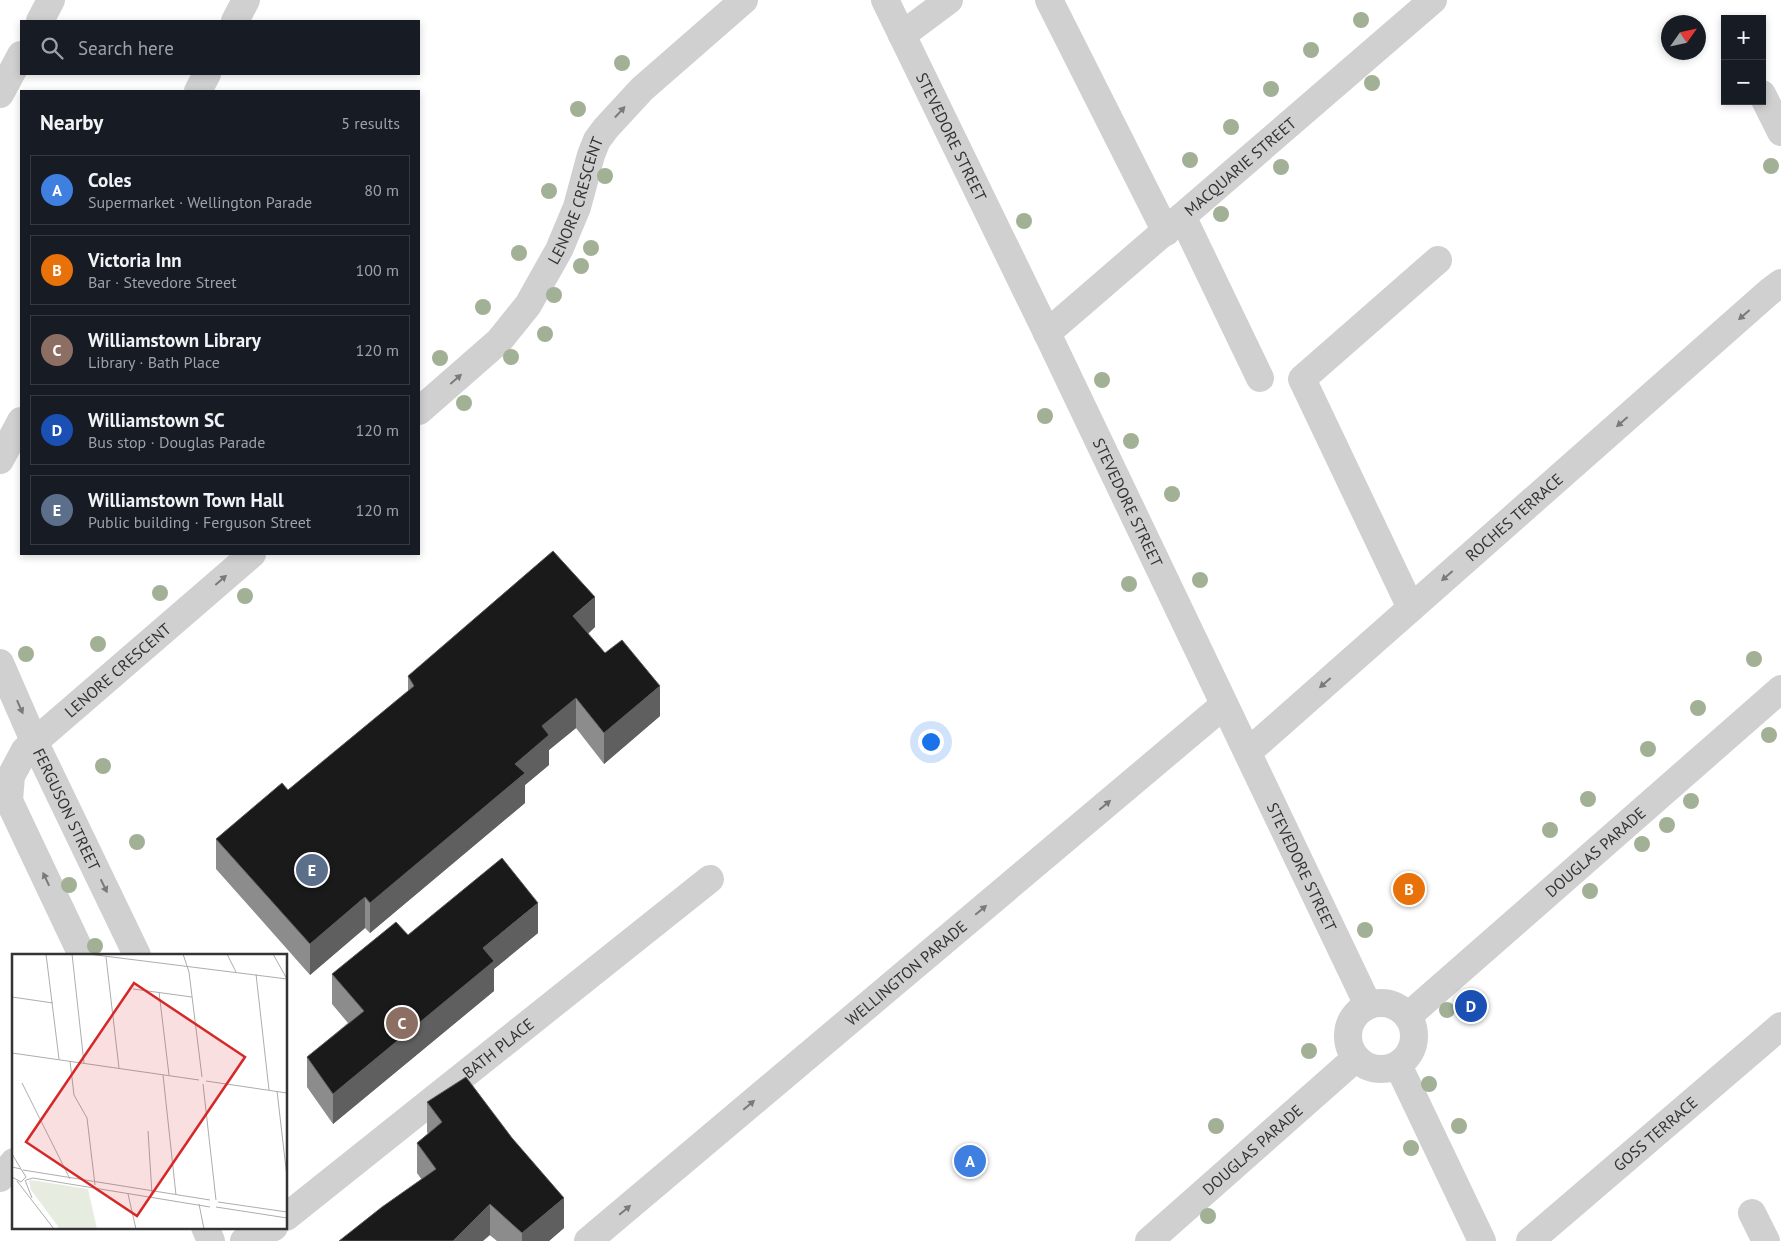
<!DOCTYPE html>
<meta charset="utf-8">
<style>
:root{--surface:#171b24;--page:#242831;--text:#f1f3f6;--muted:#9ea1a6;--line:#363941;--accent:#2563eb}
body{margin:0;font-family:"PT Sans",sans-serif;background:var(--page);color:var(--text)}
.controls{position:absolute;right:15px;top:15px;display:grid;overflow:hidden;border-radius:0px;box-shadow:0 2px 8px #0003}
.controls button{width:45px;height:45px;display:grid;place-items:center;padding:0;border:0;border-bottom:1px solid var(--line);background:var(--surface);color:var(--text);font:25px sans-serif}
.compass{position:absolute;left:1661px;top:15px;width:45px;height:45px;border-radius:50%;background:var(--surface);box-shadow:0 2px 8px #0003;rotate:56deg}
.you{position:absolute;left:930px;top:741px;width:18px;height:18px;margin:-12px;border:4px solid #fff;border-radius:50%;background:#1a73e8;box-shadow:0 0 0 8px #1a73e833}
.badge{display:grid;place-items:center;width:32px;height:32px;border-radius:50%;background:var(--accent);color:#fff;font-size:16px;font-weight:700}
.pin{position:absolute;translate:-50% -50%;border:2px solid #fff;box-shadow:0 1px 5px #0006}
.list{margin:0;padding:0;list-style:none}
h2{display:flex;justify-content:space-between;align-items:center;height:65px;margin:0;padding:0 20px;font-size:21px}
h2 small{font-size:16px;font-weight:400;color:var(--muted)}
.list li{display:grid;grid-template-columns:32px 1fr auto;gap:15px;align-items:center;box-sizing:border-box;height:70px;margin:0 10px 10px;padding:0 10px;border:1px solid var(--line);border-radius:0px}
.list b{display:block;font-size:19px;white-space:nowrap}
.list p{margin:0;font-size:16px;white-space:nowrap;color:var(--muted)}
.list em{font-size:16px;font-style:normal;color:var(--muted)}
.icon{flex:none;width:28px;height:28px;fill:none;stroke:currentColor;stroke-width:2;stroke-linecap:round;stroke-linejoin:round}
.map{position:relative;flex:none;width:1781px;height:1241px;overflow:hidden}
.search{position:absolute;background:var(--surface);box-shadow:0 2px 8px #0003;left:20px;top:20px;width:400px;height:55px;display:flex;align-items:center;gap:12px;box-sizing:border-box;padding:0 18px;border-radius:0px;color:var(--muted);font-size:19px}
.panel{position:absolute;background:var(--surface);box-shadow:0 2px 8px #0003;left:20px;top:90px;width:400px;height:465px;border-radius:0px}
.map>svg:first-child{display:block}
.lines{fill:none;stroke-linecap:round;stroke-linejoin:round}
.minor{stroke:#d0d0d0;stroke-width:28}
.tree{fill:#a2b095}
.wall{fill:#8c8c8c}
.shaded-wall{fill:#5f5f5f}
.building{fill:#1a1a1a;stroke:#5f5f5f}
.oneway{fill:#7a7a7a}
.labels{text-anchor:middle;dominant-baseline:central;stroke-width:5;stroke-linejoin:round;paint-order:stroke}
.street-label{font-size:16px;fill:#333;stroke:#fff}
.inset-road{fill:none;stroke:#adadad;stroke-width:1}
.view{fill:#d62828;fill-opacity:0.15;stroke:#d62828;stroke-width:2.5}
.inset-edge{fill:none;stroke:#333;stroke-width:2.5}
</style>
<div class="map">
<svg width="1781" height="1241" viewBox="0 0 1781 1241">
<rect width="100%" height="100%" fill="#fff"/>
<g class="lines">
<g class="minor">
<path id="s1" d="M885,0L1047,333L1368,1005"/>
<path d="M1049,0L1166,232"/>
<path d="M40,21L51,0"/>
<path d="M235,21L246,0"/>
<path d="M902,35L949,0"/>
<path d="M198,91L207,74"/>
<path d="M0,94L21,55"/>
<path d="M1762,94L1781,132"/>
<path d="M1183,218L1260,378"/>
<path id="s2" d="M1047,333L1433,0"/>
<path id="s3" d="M419,411L499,341L528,305L559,250L577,207L591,155L597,140L606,128L642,89L744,0"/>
<path d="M0,460L21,421"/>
<path d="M1411,608L1302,379L1438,260"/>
<path id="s4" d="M0,663L34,741L137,955"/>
<path id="s5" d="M1248,752L1769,292L1781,283"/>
<path d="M1,784L82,955"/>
<path id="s6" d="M9,800L11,776L25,750L252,554"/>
<circle cx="1381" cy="1036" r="33"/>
<path id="s7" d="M1408,1016L1781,689"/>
<path d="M1398,1065L1482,1241"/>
<path d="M0,1178L14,1162"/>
<path d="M1752,1213L1766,1241"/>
<path id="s8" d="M286,1217L710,879"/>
<path d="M205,1227L211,1241"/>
<path d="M244,1241L274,1227"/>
<path id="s9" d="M588,1241L1224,705"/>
<path id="s10" d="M1149,1241L1356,1058"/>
<path id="s11" d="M1530,1241L1781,1026"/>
</g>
</g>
<g class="tree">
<circle cx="1361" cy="20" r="8"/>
<circle cx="1311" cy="50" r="8"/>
<circle cx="622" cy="63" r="8"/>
<circle cx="1372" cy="83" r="8"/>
<circle cx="1271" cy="89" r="8"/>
<circle cx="578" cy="109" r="8"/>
<circle cx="1231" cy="127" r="8"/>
<circle cx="1190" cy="160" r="8"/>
<circle cx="1771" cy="166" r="8"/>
<circle cx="1281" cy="167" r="8"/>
<circle cx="605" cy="176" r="8"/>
<circle cx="549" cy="191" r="8"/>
<circle cx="1221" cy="214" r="8"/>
<circle cx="1024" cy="221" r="8"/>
<circle cx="591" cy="248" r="8"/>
<circle cx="519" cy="253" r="8"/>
<circle cx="581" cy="266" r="8"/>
<circle cx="554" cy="295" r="8"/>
<circle cx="483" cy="307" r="8"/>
<circle cx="545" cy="334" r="8"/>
<circle cx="511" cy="357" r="8"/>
<circle cx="440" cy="358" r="8"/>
<circle cx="1102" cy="380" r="8"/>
<circle cx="464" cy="403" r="8"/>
<circle cx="1045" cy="416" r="8"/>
<circle cx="1131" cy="441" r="8"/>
<circle cx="1172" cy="494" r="8"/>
<circle cx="1200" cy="580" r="8"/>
<circle cx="1129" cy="584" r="8"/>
<circle cx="160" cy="593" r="8"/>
<circle cx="245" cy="596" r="8"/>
<circle cx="98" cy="644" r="8"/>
<circle cx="26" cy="654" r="8"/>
<circle cx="1754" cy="659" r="8"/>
<circle cx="1698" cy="708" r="8"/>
<circle cx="1769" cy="735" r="8"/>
<circle cx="1648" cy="749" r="8"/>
<circle cx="103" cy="766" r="8"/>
<circle cx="1588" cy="799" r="8"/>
<circle cx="1691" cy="801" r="8"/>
<circle cx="1667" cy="825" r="8"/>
<circle cx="1550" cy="830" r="8"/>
<circle cx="137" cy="842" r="8"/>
<circle cx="1642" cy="844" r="8"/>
<circle cx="69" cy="885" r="8"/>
<circle cx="1590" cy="891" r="8"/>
<circle cx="1365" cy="930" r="8"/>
<circle cx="95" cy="946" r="8"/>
<circle cx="1447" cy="1010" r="8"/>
<circle cx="1309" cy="1051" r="8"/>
<circle cx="1429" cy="1084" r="8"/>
<circle cx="1216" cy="1126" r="8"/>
<circle cx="1459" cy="1126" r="8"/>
<circle cx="1411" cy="1148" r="8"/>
<circle cx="1208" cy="1216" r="8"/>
</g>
<g class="wall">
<path d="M595,627L588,634L660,716L604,764L576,728L549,750V765L525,785V803L370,933L365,928L310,975L216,869V839L288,790L408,692V676Z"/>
<path d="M538,933L494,969V991L333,1124L307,1087V1057L348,1023L332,1004V974L408,935Z"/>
<path d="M427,1102L564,1228L549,1241H497L422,1180L417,1173V1143L428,1134L427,1132Z"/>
</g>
<g class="shaded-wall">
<path d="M595,597V627L573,647V616Z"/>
<path d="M660,686V716L604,764V733Z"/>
<path d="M576,698V728L549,750V765L525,785V803L370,933V903L515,764L542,726Z"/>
<path d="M365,897V928L310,975V944Z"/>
<path d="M538,903V933L494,969V991L333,1124V1094L483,948Z"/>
<path d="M564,1198V1228L549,1241H522V1233Z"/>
<path d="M490,1204V1235L483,1241H453Z"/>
</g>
<g class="building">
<path d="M553,551L595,597L573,616L605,653L622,640L660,686L604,733L576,698L542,726L549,735L515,764L525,773L370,903L365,897L310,944L216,839L282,783L288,790L414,686L408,676Z"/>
<path d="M502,858L538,903L483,948L494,961L333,1094L307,1057L364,1011L332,974L396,922L408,935Z"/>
<path d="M466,1077L512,1138L564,1198L522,1233L490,1204L453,1241H339L382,1207L436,1169L417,1143L442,1122L427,1102Z"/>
</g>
<defs><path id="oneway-solid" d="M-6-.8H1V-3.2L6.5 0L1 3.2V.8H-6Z" transform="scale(1.25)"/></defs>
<g class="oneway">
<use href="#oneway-solid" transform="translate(620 112) rotate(-47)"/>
<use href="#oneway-solid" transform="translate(1744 315) rotate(139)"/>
<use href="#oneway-solid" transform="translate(456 379) rotate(-41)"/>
<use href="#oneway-solid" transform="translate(1622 422) rotate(139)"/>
<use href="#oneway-solid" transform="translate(1447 576) rotate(139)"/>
<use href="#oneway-solid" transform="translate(221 580) rotate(-41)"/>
<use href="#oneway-solid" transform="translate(1325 683) rotate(139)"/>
<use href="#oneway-solid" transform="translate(20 707) rotate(66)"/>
<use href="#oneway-solid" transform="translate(1105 805) rotate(-40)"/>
<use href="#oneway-solid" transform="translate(46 879) rotate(-115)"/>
<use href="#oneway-solid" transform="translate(104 886) rotate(64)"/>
<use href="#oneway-solid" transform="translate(981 910) rotate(-40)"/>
<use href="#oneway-solid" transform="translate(749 1105) rotate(-40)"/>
<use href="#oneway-solid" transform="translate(625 1210) rotate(-40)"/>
</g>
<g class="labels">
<g class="street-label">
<text stroke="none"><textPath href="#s1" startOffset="152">STEVEDORE STREET</textPath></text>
<text stroke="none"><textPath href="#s2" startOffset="255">MACQUARIE STREET</textPath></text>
<text stroke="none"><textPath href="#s3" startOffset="268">LENORE CRESCENT</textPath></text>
<text stroke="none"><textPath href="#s1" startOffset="558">STEVEDORE STREET</textPath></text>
<text stroke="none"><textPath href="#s5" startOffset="355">ROCHES TERRACE</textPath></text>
<text stroke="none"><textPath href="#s6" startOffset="176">LENORE CRESCENT</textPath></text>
<text stroke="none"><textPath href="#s4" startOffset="161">FERGUSON STREET</textPath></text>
<text stroke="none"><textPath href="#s7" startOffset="249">DOUGLAS PARADE</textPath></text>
<text stroke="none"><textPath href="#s1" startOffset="962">STEVEDORE STREET</textPath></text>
<text stroke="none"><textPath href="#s9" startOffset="416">WELLINGTON PARADE</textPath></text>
<text stroke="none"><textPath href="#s8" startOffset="271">BATH PLACE</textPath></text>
<text stroke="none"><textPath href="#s11" startOffset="165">GOSS TERRACE</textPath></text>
<text stroke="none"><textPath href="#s10" startOffset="138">DOUGLAS PARADE</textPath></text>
</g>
</g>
<g transform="translate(12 954)">
<rect width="275" height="275" fill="#fff"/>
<path d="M19,226L76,235L85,275H48L19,236L17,227Z" fill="#e6ecdf"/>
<path class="inset-road" d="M34,0L47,105M60,0L72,109M76,0L275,25M171,0L177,18L190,123M215,0L224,18M261,0L275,25M94,3L107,114M244,20L257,136M121,35L180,43M147,38L157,121M0,43L41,49M0,99L187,126M58,107L62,141L75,164L83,231M151,121L164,241M194,127L275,139M10,129L58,225M191,130L204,246M265,137L275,223M136,177L140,240M0,200L9,215M0,213L9,215L14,223L9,228L0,223M11,216L198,246M13,226L20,244M14,226L21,224L198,253M5,227L42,275M116,240L124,275M206,248L275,258M187,250L192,275M204,253L275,264"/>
<path class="view" d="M122,29L233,103L125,262L14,188Z"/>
<rect width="275" height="275" class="inset-edge"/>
</g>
</svg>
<div class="controls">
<button>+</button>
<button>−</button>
</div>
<svg class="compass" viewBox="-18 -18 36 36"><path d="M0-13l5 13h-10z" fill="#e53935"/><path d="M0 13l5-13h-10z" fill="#9ea1a6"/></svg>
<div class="you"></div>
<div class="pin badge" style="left:970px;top:1161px;background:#3f7fe0">A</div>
<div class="pin badge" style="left:1409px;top:889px;background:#e8710a">B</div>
<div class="pin badge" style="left:402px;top:1023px;background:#8d6e63">C</div>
<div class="pin badge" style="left:1471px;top:1006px;background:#1a4fb4">D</div>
<div class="pin badge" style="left:312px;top:870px;background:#5c6f8a">E</div>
<div class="search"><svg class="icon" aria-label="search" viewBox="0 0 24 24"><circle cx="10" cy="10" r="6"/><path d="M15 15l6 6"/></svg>Search here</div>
<section class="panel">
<h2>Nearby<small>5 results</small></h2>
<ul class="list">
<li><span class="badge" style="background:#3f7fe0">A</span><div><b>Coles</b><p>Supermarket · Wellington Parade</p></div><em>80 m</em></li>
<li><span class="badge" style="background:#e8710a">B</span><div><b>Victoria Inn</b><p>Bar · Stevedore Street</p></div><em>100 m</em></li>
<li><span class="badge" style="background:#8d6e63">C</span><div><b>Williamstown Library</b><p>Library · Bath Place</p></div><em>120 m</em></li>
<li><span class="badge" style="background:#1a4fb4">D</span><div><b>Williamstown SC</b><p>Bus stop · Douglas Parade</p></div><em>120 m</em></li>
<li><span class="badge" style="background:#5c6f8a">E</span><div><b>Williamstown Town Hall</b><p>Public building · Ferguson Street</p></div><em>120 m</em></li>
</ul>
</section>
</div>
